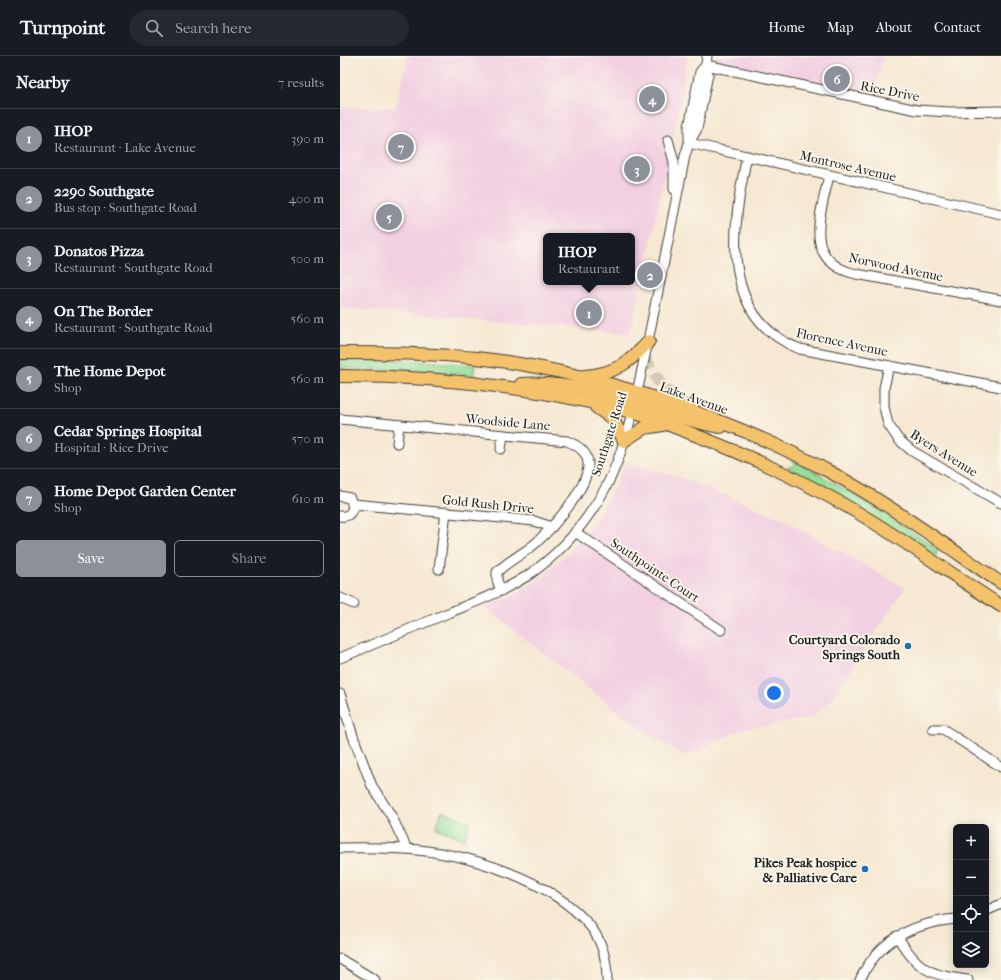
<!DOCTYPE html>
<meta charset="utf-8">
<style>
:root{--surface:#171b24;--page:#242831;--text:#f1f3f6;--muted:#9ea1a6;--line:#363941;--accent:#8c9099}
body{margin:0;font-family:"IM FELL French Canon",serif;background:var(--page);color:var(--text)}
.controls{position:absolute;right:12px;bottom:12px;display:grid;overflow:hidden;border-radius:6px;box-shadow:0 2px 10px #0003}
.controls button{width:36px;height:36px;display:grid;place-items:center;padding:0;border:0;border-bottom:1px solid var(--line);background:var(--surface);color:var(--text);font:20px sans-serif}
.you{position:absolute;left:434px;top:637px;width:14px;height:14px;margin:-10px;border:3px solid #fff;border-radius:50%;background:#1a73e8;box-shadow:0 0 0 6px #1a73e833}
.badge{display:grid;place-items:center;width:26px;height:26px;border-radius:50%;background:var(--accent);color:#fff;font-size:13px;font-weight:700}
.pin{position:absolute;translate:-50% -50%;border:2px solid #fff;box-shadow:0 1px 4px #0006}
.popup{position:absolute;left:203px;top:177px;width:92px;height:52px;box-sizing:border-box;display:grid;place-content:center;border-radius:6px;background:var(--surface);filter:drop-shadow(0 1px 3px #0005);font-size:13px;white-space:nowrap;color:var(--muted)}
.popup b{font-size:15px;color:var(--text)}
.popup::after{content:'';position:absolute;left:50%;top:100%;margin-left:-8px;border:8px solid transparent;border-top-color:var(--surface)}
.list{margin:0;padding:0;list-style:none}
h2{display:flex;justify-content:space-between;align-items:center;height:52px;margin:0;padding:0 16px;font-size:17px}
h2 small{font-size:13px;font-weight:400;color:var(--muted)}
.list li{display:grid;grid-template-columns:26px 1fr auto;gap:12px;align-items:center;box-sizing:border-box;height:60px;padding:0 16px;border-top:1px solid var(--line)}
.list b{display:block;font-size:15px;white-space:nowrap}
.list p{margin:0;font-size:13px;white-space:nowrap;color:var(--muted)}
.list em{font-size:13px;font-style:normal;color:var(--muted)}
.actions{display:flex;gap:8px;padding:12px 16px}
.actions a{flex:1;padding:9px 0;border:1px solid var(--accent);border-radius:6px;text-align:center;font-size:14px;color:var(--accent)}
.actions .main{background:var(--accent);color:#fff}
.icon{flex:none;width:22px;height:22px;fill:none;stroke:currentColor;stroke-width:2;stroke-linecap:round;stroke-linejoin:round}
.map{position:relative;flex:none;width:661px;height:924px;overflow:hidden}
header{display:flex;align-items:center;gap:24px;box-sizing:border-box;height:56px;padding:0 20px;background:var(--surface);border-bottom:1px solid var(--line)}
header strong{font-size:19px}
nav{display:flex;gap:22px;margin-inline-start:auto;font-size:14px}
.search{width:280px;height:36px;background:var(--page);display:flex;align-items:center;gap:10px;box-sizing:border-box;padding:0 14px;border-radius:22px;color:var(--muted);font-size:15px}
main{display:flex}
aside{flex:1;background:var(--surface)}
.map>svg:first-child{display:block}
.built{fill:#f2cfe1;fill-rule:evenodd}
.green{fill:#94df9a;stroke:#587e5b}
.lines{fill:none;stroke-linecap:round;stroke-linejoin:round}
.major-tunnel{stroke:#d5c9b7;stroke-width:12;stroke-dasharray:12 6;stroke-linecap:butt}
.minor-casing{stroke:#3d3b37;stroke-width:11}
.major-casing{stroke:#3d3b37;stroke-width:14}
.minor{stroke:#fff;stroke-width:9}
.major{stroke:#f3c26a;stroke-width:12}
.poi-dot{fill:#1f6fb2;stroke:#fbf7ec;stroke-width:1.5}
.labels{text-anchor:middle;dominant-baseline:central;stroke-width:3.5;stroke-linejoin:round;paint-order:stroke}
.street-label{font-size:13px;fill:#1c1c1c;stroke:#fbf7ec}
.poi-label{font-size:13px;font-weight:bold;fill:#1c1c1c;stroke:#fbf7ec;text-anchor:end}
</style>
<header>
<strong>Turnpoint</strong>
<div class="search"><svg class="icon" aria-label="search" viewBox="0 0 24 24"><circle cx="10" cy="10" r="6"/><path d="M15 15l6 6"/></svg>Search here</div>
<nav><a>Home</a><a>Map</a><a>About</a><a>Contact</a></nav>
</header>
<main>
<aside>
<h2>Nearby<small>7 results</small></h2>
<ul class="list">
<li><span class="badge">1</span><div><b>IHOP</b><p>Restaurant · Lake Avenue</p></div><em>390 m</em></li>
<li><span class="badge">2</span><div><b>2290 Southgate</b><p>Bus stop · Southgate Road</p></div><em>400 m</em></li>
<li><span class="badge">3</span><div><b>Donatos Pizza</b><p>Restaurant · Southgate Road</p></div><em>500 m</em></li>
<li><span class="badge">4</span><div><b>On The Border</b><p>Restaurant · Southgate Road</p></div><em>560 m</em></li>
<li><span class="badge">5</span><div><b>The Home Depot</b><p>Shop</p></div><em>560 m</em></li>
<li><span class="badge">6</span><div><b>Cedar Springs Hospital</b><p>Hospital · Rice Drive</p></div><em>570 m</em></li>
<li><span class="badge">7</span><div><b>Home Depot Garden Center</b><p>Shop</p></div><em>610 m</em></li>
</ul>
<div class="actions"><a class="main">Save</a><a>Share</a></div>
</aside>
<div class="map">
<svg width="661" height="924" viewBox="0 0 661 924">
<rect width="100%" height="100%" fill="#fbf7ec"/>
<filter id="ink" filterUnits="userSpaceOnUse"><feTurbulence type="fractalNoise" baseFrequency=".025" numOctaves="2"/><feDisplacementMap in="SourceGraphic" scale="8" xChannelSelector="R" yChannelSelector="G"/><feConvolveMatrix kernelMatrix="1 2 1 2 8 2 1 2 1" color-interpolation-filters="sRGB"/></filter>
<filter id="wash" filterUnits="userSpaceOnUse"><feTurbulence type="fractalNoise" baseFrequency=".012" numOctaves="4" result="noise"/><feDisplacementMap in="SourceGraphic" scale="16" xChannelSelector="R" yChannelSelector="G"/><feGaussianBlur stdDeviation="0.9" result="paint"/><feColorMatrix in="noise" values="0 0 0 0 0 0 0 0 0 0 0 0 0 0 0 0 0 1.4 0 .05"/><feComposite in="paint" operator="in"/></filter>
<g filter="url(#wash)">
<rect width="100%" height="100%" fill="#f6e8d2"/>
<g class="built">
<path d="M68,0H347L342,39L291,277L0,252V51L56,52ZM206,180H292V226H206Z"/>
<path d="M375,0H544L532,40L382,6L378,4Z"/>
<path d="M284,406L340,421L443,463L565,532L492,642L472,662L406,672L344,700L297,670L143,550L163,544L185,532L199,522L228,497L258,460L274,431Z"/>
</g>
<g class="green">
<path d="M0,304H68L136,309L134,313V319L73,314L0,312Z"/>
<path d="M451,403C502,430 550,461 598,493L596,500L487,433L447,412L454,410Z"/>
<path d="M102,755L130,766L124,783L96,772Z"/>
</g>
</g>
<g filter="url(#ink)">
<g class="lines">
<path class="major-tunnel" d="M305,302L322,331L350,352"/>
<defs>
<g id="minor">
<path d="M366,9L577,54L609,56L661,55"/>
<path d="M328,84L334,106V133"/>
<path d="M349,85V71L360,16L366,9"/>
<path d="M349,87L661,158"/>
<path d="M407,100C392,170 378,261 460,293L661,331"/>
<path d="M489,119C481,159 461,205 516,218L661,244"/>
<path d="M549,310L544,332V351L548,368L558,383L572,395L661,447"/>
<path d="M0,363L227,385C237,389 248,396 248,408C249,431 213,471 197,486C185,497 169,504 157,516V524L161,535"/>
<path d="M57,387L59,369"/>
<path d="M161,393L163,379"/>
<path d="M0,440L10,442L13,451C11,458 7,461 0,460"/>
<path d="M13,448L194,465L212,471"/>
<path d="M235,476L381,574"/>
<path d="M99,513L106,456"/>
<path d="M0,542L14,548"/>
<path d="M0,602C36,587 72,572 108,557C135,546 162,536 187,520C220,498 247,466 266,431C283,398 292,359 300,323C316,248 330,174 345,100L349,87L357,73L368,18L366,9L367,0"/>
<path d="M0,638L13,680L32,730L52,761L67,793"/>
<path d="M593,673H603L661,711"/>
<path d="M0,792C22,791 45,792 67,793C126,797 211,823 250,870C262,885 267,905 267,924"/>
<path d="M646,855L661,848"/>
<path d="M557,880C579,915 588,918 628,924"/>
<path d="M0,903L35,924"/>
<path d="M520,924C538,884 574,867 616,863"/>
</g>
<g id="major">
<path d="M0,297C45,297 91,297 136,302C252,314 387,361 490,416C549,448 605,489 661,527"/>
<path d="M0,320C99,320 195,331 291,356C313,362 334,371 355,379C412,401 468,427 520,458C568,487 614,520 661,550"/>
<path d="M244,320C275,318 289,307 309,285"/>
<path d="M181,328C226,325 273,339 316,353C337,360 358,368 381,371"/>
<path d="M256,351L273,363L284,385L304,372L323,369"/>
</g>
</defs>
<use href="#minor" class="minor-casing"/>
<use href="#major" class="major-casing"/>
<use href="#minor" class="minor"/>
<use href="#major" class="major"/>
</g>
</g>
<g class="poi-dot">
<circle cx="568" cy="590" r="4"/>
<circle cx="525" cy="813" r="4"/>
</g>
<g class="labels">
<g class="street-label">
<text transform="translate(550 35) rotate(11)">Rice Drive</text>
<text transform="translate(508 110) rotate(13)">Montrose Avenue</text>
<text transform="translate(556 211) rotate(12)">Norwood Avenue</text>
<text transform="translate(502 286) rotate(12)">Florence Avenue</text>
<text transform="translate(354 342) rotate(20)">Lake Avenue</text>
<text transform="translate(168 366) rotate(5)">Woodside Lane</text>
<text transform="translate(269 378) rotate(-72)">Southgate Road</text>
<text transform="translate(604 397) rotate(32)">Byers Avenue</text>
<text transform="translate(148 448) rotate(6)">Gold Rush Drive</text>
<text transform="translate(315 514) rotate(34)">Southpointe Court</text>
</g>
<g class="poi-label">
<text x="560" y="583">Courtyard Colorado<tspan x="560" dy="15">Springs South</tspan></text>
<text x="517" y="806">Pikes Peak hospice<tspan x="517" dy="15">&amp; Palliative Care</tspan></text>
</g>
</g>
</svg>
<div class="controls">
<button>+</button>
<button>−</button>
<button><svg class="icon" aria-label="locate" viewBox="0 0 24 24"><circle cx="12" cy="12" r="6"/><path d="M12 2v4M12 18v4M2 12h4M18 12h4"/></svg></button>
<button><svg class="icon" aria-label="layers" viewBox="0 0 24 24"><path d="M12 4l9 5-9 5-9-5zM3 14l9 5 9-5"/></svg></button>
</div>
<div class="you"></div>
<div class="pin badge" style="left:249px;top:257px">1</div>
<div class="popup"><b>IHOP</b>Restaurant</div>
<div class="pin badge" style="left:310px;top:219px">2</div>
<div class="pin badge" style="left:297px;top:113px">3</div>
<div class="pin badge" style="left:312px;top:43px">4</div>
<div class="pin badge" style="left:49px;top:161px">5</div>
<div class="pin badge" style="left:497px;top:23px">6</div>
<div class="pin badge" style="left:61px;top:91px">7</div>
</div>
</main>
